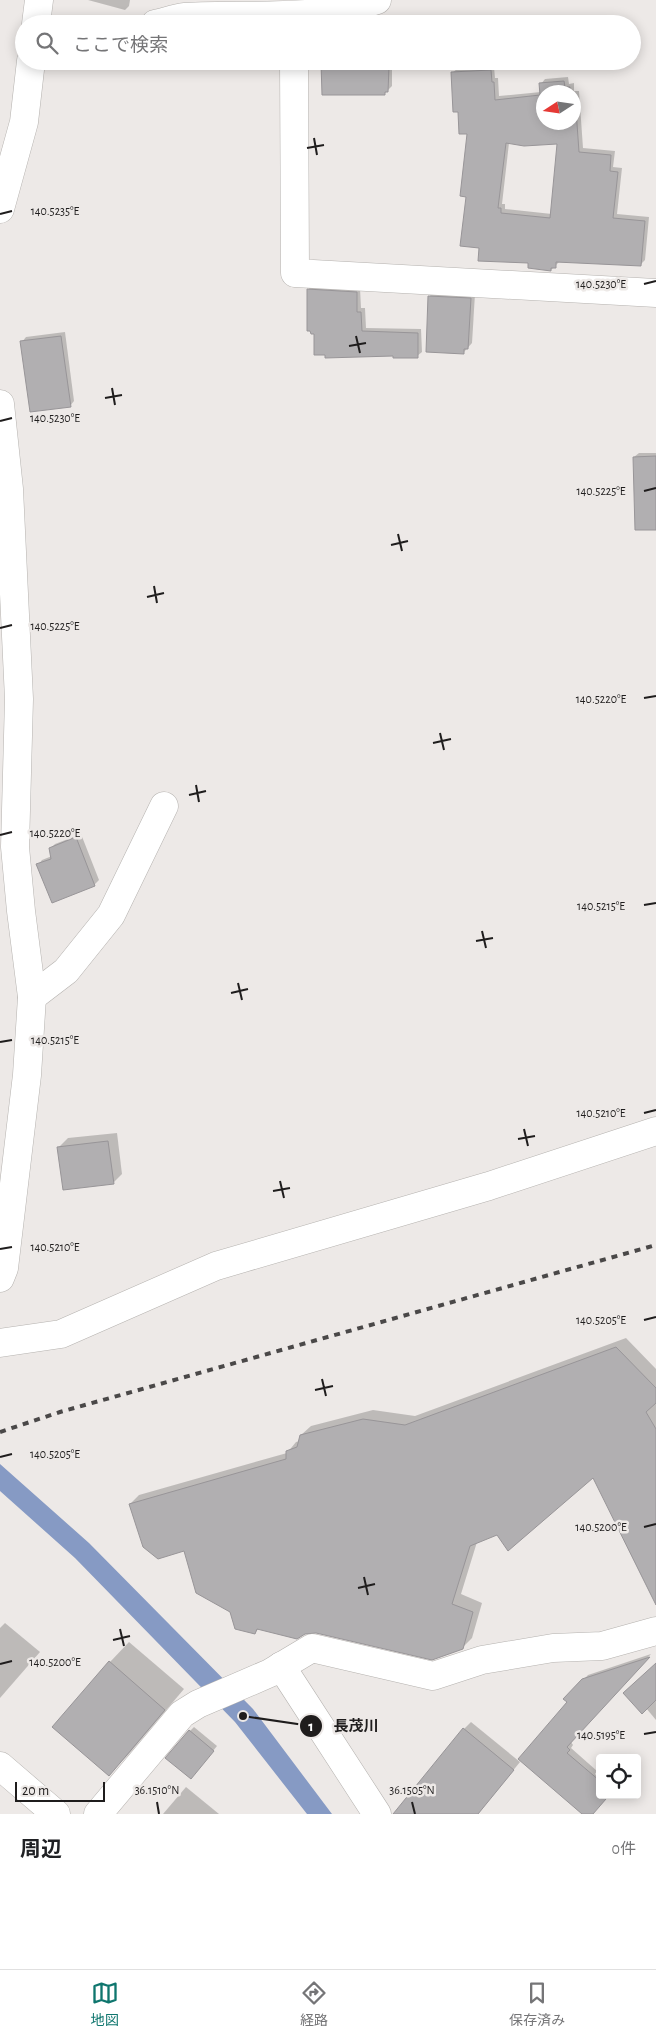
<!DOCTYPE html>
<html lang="ja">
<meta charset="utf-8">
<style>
:root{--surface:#fff;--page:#f6f6f6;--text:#202124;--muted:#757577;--line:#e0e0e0;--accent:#0f766e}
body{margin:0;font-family:"Alegreya Sans","Noto Sans JP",sans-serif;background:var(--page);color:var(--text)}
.controls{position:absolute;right:15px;bottom:15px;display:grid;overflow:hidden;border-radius:5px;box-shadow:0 2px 12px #0003}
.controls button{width:45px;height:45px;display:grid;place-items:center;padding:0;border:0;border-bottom:1px solid var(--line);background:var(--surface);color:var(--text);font:25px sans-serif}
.compass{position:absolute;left:536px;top:85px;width:45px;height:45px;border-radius:50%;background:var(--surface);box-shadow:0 2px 12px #0003;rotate:258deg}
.scale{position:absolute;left:15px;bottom:12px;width:90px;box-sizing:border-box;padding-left:5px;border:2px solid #1f1d1d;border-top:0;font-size:14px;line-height:18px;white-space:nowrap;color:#1f1d1d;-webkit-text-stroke:4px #ede9e7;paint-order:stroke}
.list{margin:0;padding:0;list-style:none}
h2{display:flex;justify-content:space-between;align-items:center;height:65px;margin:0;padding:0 20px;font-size:21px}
h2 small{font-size:16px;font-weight:400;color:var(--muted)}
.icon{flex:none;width:28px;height:28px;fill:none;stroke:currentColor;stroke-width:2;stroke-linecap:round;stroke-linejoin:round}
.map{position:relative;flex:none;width:656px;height:1814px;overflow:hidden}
.search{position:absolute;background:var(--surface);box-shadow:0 2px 12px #0003;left:15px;right:15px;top:15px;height:55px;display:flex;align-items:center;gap:12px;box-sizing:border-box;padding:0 18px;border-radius:28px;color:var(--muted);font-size:19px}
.sheet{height:155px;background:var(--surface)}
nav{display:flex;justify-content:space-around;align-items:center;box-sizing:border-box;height:70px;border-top:1px solid var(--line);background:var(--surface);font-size:14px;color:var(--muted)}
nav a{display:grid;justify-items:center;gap:2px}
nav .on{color:var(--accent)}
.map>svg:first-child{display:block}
.water{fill:#869ac4}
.shadow{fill:#0003;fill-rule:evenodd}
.building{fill:#b1afb1;stroke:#989598;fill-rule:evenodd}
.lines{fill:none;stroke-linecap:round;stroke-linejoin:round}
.minor-casing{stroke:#b5b2af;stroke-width:29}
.minor{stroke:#fff;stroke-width:28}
.rail{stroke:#4a4848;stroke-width:4;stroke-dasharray:6 6;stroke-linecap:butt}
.ticks{fill:none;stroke:#1f1d1d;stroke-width:2}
.ticks-label{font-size:12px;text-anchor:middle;fill:#1f1d1d;stroke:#ede9e7;stroke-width:5;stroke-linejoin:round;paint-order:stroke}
.leader{fill:none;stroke:#1f1d1d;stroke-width:2}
.callout-dot{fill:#1f1d1d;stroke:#ede9e7;stroke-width:2}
.mark-label{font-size:15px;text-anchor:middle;font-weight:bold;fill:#fff}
.callout-label{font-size:15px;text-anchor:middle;font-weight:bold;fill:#1f1d1d;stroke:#ede9e7;stroke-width:5;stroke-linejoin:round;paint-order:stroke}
</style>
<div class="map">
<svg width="656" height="1814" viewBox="0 0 656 1814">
<rect width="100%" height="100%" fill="#ede9e7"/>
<path class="water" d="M0,1464L89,1543L253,1709L332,1814H307L235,1722L75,1558L0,1491Z"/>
<g class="shadow">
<path d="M88,0H130L129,6L125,10Z"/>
<path d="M325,61L392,63V86L385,93L323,64Z"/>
<path d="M494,67L495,78H498L499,96L541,92V84L545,79L568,77L569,84L574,83V91H579L583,148L615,151L613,167L622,168L617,214L649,217L645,260L641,264L560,261L551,270L480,247L467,196L468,132L459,111L452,73L457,69ZM544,92H574V122H544ZM509,143H558L552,214L505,209V204H502Z"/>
<path d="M312,285L360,288L361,308H365L366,328L421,329L422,352L417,356L394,355L315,333L308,290Z"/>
<path d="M433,292L475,294L472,343L464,352L429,297Z"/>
<path d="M65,332L74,401L70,406L22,342L26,337Z"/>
<path d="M639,453H656V502L634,457Z"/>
<path d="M81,834L99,880L94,885L53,901L38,865L42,860L52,856L51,848L55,844Z"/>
<path d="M117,1133L122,1174L113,1183L59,1147L68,1138Z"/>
<path d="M626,1338L656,1369V1564L594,1476L497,1534L477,1542L461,1594L482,1603L472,1638L462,1648L316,1632L259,1628L255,1633L231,1611L185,1549L130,1504L139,1495L287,1453L296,1442L300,1441L301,1435L311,1426L373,1410L415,1416Z"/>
<path d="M5,1623L40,1652L0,1698V1628Z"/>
<path d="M129,1642L184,1689L128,1755L109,1774L110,1662Z"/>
<path d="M651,1654L571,1742L573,1745L571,1748L597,1771L595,1774L600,1779V1795H608L592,1814H583L520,1759L568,1702L565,1699L588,1675Z"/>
<path d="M656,1664V1720L646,1708Z"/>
<path d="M471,1722L520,1762L478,1814H412L464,1729Z"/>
<path d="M194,1727L217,1746L195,1773L190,1731Z"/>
<path d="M186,1787L219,1814H163Z"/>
</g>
<g class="building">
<path d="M352,62L385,63L384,66L389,67L388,92H385V95H322L321,63Z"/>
<path d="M491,70L492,82H494L495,100L540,95L539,83L564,81L565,87H570V92H544V122H574V95H575L579,152L611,155L610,171L618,172L613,218L645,221L641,266L556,262V268H551V271L528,268V263L478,261L479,248L460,246L466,197L460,196L467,134H459L458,112H453L451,72ZM506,143L524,146L557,144L550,218L501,213V208H498Z"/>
<path d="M307,289L357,292V312H361L362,331L418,333V358H393V356L325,358V355H314V334H311L310,331H307Z"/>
<path d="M428,296L471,298L468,349H464V354L426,352Z"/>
<path d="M61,336L71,407L30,412L20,341Z"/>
<path d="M656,456V530H635L633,457Z"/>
<path d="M76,837L95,886L52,903L36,864L51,859L49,848Z"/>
<path d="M108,1141L114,1184L63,1190L57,1147Z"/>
<path d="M616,1347L656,1388V1403L646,1412L656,1429V1605L593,1478L508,1551L497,1535L470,1546L452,1604L473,1612L463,1649L432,1660L316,1633L305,1634L297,1639L257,1629L255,1634L235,1629L230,1612L196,1593L184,1551L158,1559L143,1547L129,1504L286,1459V1451L297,1447L300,1435L363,1419L405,1425Z"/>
<path d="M650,1657L567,1747L570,1750L567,1753L600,1781V1795H606L604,1797L606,1799L593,1814H582L518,1759L567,1702L563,1699L582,1679Z"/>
<path d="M109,1661L165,1710L109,1776L52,1727Z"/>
<path d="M656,1663V1700L642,1714L623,1693Z"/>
<path d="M463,1728L514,1770L478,1814H393Z"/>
<path d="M189,1730L214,1751L191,1779L165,1758Z"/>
</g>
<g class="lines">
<defs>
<g id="minor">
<path d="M36,24L39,0"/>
<path d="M155,24C165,22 175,18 185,17C249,13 315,22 377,0"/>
<path d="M294,61L295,273L656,293"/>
<path d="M0,209L24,122L31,61"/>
<path d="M0,404L9,489L19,699L15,847L21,911L32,997L27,1075L4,1268L0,1278"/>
<path d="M32,997L66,971L111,915L164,806"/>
<path d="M0,1343L61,1334L216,1266L489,1186L656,1131"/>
<path d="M281,1666L377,1814"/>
<path d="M0,1766L56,1814"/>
<path d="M98,1814L182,1714L198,1704L270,1673L312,1648L433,1676L482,1660L553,1648L602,1646L656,1631"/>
</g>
</defs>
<use href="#minor" class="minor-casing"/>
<use href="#minor" class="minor"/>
<path class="rail" d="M0,1432L60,1412L656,1245"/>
</g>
<path class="ticks" d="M314,138L317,155M307,148L324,145M0,214L12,211M644,284L656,281M356,336L360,353M349,346L366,343M112,388L115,405M105,398L122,395M0,421L12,418M644,491L656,488M398,534L402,551M391,545L408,541M154,586L157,603M147,597L164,593M0,628L12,625M644,698L656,696M440,733L444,750M433,743L451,739M196,785L199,802M189,795L206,791M0,835L12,832M644,905L656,903M482,931L486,948M476,941L493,938M238,983L242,1000M231,993L248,989M0,1042L12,1040M644,1113L656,1110M524,1129L528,1146M518,1139L535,1136M280,1181L284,1198M273,1191L290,1188M0,1249L12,1247M644,1320L656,1317M322,1379L326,1396M315,1390L333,1386M0,1457L12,1454M644,1527L656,1524M364,1577L368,1595M358,1588L375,1584M120,1629L124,1646M113,1640L130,1636M0,1664L12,1661M644,1734L656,1732M157,1802L159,1814M412,1802L415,1814"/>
<g class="ticks-label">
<text x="55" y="215">140.5235°E</text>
<text x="601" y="288">140.5230°E</text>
<text x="55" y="422">140.5230°E</text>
<text x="601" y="495">140.5225°E</text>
<text x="55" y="630">140.5225°E</text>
<text x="601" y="703">140.5220°E</text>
<text x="55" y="837">140.5220°E</text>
<text x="601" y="910">140.5215°E</text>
<text x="55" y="1044">140.5215°E</text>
<text x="601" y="1117">140.5210°E</text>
<text x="55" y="1251">140.5210°E</text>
<text x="601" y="1324">140.5205°E</text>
<text x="55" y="1458">140.5205°E</text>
<text x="601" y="1531">140.5200°E</text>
<text x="55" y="1666">140.5200°E</text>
<text x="601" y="1739">140.5195°E</text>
<text x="157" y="1794">36.1510°N</text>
<text x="412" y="1794">36.1505°N</text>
</g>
<path class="leader" d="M243 1716L311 1726"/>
<g class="callout-dot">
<circle cx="243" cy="1716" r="5"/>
<circle cx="311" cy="1726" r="12"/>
</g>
<g class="mark-label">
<text x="311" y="1731">1</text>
</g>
<g class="callout-label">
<text x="356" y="1731">長茂川</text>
</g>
</svg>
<div class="controls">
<button><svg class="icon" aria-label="locate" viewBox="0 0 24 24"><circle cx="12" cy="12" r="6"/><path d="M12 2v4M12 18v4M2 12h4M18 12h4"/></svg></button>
</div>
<svg class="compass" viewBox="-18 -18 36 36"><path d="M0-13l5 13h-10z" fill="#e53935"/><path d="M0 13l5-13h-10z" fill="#757577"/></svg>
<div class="scale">20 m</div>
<div class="search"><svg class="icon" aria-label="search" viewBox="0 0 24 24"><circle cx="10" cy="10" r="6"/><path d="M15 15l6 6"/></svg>ここで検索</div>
</div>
<section class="sheet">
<h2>周辺<small>0件</small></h2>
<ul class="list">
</ul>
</section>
<nav>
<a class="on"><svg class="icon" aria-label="map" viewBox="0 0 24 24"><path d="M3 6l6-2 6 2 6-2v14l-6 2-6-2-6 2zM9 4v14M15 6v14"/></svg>地図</a>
<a><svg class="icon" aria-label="directions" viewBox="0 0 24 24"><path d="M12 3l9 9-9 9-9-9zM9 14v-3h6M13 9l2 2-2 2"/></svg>経路</a>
<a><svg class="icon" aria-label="saved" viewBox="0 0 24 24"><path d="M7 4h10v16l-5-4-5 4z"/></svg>保存済み</a>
</nav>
